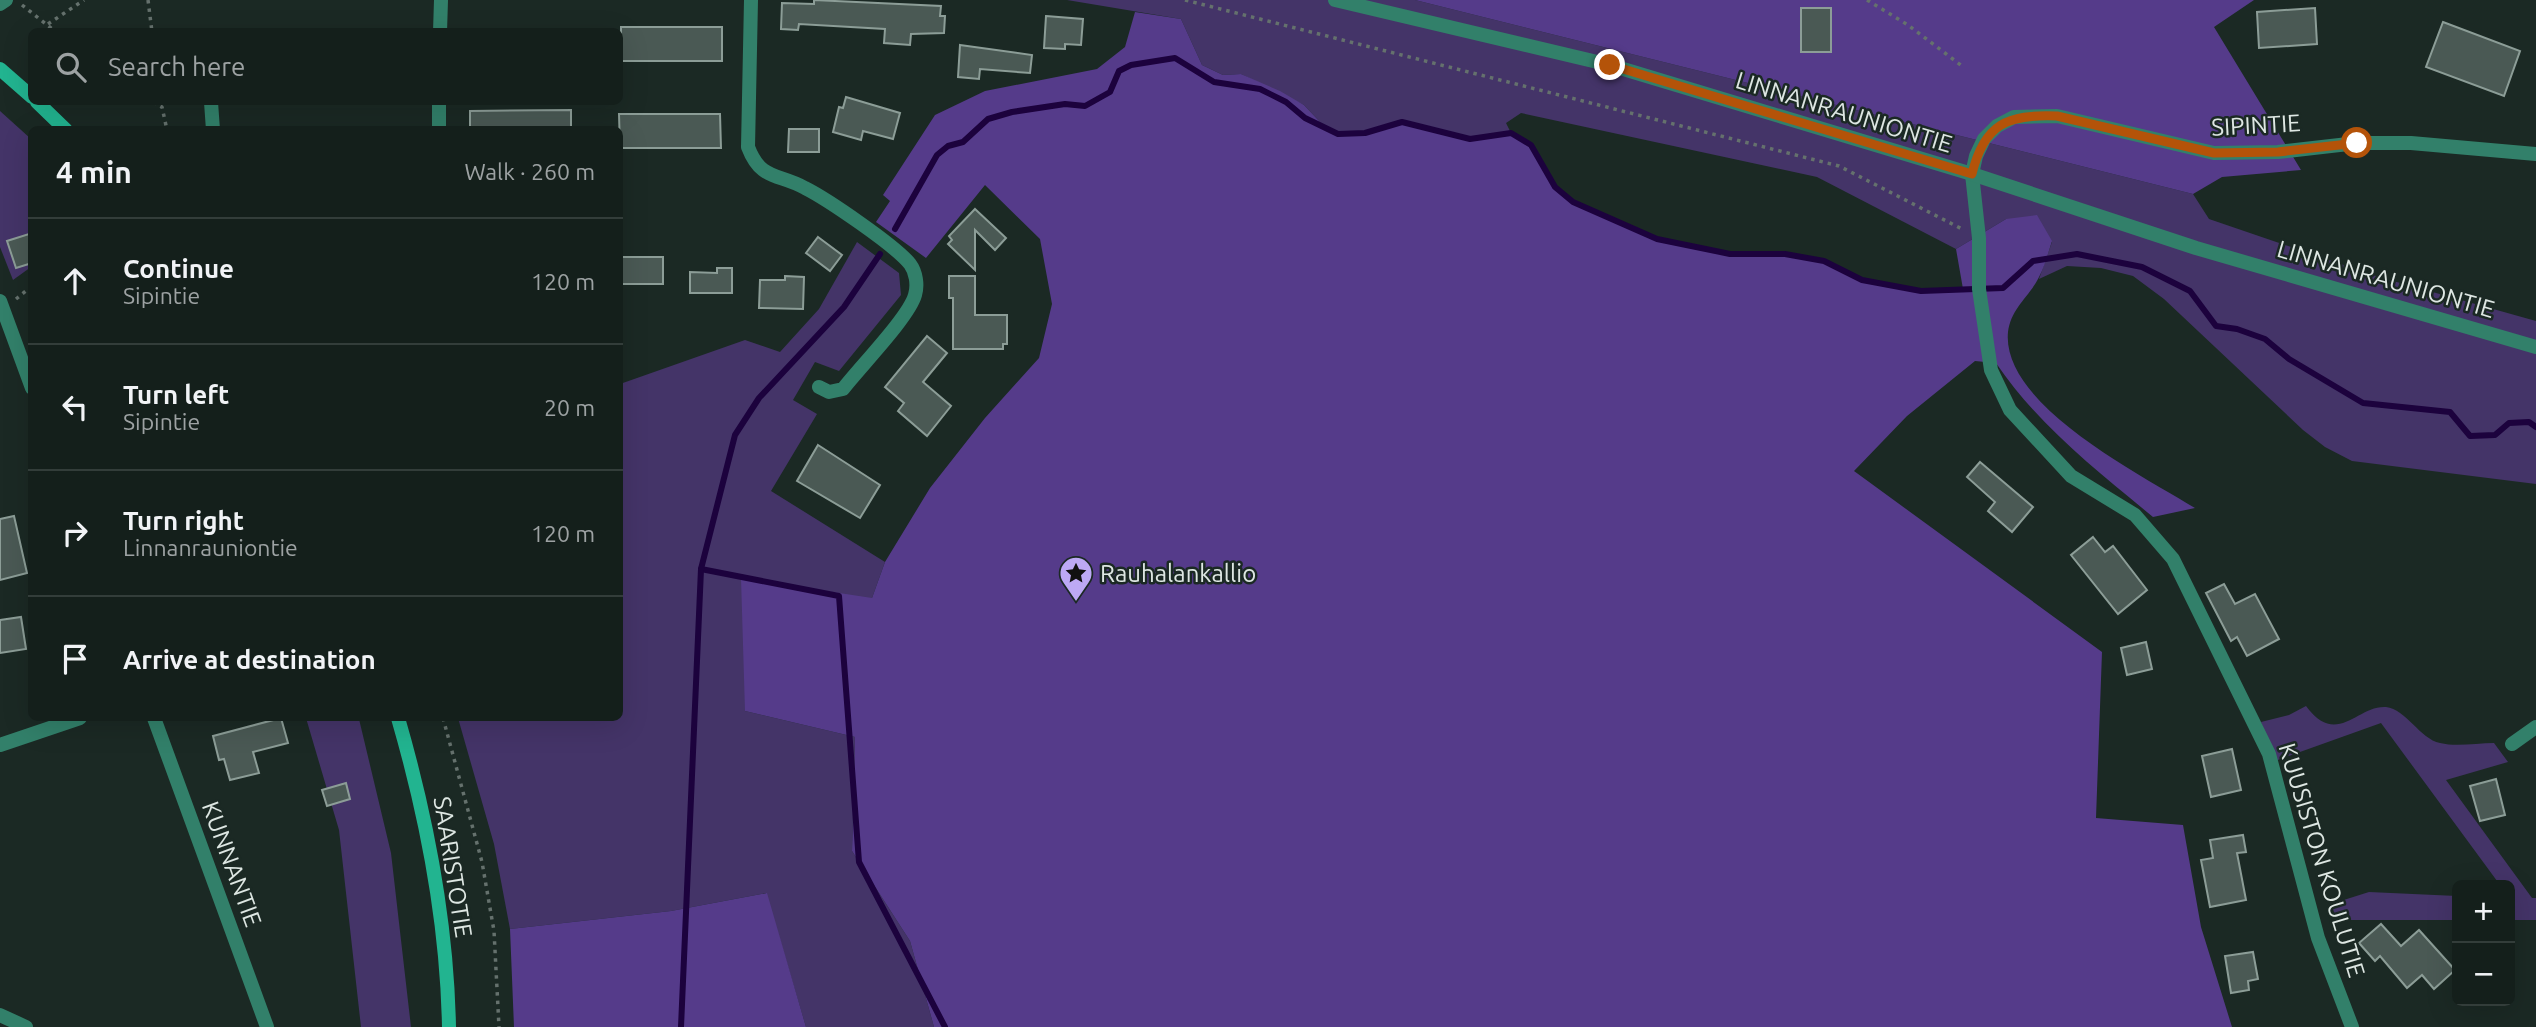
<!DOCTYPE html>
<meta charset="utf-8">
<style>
:root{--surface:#141f1b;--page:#1d2724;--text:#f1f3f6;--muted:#9da2a3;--line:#333d3a}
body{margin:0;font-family:Ubuntu,sans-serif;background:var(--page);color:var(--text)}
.controls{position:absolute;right:21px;bottom:21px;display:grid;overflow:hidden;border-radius:10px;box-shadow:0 7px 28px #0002}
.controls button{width:63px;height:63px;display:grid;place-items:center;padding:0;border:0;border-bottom:2px solid var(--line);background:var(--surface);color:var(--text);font:35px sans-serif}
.stop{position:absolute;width:21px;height:21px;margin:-16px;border:5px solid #b45309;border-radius:50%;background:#fff}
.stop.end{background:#b45309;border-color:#fff;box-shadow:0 2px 7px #0008}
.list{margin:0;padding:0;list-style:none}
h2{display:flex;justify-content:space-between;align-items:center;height:91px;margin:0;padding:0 28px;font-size:30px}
h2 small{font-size:23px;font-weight:400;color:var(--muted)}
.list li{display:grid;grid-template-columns:46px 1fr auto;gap:21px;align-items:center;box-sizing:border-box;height:126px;padding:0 28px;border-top:2px solid var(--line)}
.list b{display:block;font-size:26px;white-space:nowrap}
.list p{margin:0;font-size:23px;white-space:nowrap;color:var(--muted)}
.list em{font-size:23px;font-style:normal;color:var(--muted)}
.icon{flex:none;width:38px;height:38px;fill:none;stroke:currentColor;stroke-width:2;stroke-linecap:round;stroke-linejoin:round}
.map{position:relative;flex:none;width:2536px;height:1027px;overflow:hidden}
.search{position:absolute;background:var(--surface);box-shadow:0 7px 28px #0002;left:28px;top:28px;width:595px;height:77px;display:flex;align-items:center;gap:18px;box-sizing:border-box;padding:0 24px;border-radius:10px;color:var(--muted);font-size:26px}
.panel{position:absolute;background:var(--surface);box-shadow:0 7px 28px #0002;left:28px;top:126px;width:595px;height:595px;border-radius:10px}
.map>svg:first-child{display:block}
.green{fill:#443468}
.forest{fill:#553b8a}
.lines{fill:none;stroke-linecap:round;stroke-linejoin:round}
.stream{stroke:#1c023d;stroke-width:6}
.building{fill:#4a5954;stroke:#8c9d97;stroke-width:2}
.path{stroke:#65716d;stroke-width:3.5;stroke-dasharray:3.5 5;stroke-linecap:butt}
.minor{stroke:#32806a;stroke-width:14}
.tertiary{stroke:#32806a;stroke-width:14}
.secondary{stroke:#22b490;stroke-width:14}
.route{stroke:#b45309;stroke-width:9}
.labels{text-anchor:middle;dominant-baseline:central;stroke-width:5;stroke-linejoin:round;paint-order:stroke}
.street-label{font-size:24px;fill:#dee7e3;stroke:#1b2924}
.poi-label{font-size:24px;fill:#dee7e3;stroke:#1b2924;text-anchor:start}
</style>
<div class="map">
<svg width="2536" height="1027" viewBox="0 0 2536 1027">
<rect width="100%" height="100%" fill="#1b2924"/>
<g class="green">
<path d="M1067,0H1415L2193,194L2209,219L2379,277L2536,321V484L2352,461L2325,447L2303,430L2164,299L2133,276L2101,268L2067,266L2039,279L2052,242L2006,219L1956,249L1817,177L1521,113L1506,123L1511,133L1470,139L1402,122L1365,133L1338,134L1321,123L1304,105L1241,74L1223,75L1202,65L1181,19Z"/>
<path d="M0,111L31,139V267L13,280L0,247Z"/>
<path d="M857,242L899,273L901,295L839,371L815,362L793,400L817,414L771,491L885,562L872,598L745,711L855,737L852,851L910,941L934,1027H806L766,893L671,911L510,929L494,844L458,718H620V384L745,340L780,352L819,309Z"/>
<path d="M2306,706C2337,748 2357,705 2386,707C2406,709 2420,739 2440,743C2456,747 2477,743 2494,743L2508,762L2446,780L2532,898H2536V920H2510V885H2500L2381,723L2275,761L2261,722L2289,715Z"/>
<path d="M306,718L359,719L391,853L411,1027H361L339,830Z"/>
<path d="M2369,892L2457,896V920H2337L2331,904Z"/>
</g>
<g class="forest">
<path d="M1415,0H2254L2214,27L2301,170L2222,177L2193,194Z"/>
<path d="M1135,12L1181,19L1202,65L1223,75L1241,74L1280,91L1304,105L1321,123L1338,134L1365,133L1402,122L1470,139L1511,133L1531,145L1555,187L1573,202L1657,239L1730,254H1785L1824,261L1862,280L1921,291L1963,289L1956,249L2006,219L2037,215L2052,241C2048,253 2045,266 2039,277C2030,296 2011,308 2008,332C2001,405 2142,475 2195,508L2153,517C2096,470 2038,425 1996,363L1975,361L1907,416L1854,471L2102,652L2096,818L2183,825L2201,927L2232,1027H934L910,941L852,851L855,737L745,711L741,578L872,598L885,562L930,488L985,418L1039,358L1052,304L1040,239L985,185L926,258L876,222L890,201L883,195L935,115L985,91L1097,69L1125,47Z"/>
<path d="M767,893L806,1027H514L510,929L671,911Z"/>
</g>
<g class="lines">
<g class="stream">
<path d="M895,229L937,155L948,146L963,142L988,119L1012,112L1065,104L1085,106L1110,92L1119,71L1131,65L1175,58L1214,82L1260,89L1286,102L1305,118L1338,134L1365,133L1402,122L1470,139L1511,133L1531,145L1555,187L1573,202L1657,239L1730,254H1785L1824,261L1862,280L1921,291L2003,288L2033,261L2077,254L2142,267L2190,291L2216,326L2237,329L2265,339L2289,359L2363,403L2450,412L2470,436L2495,435L2509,423L2529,422L2536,427"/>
<path d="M701,569L839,596L859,862L945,1027"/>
<path d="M681,1027L701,569L735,435L759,398L844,307L880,254"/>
</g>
</g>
<g class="building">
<path d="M814,0L941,6L940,16H945L944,33L911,34L910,45L884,43L885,29L799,24L798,30L781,29L782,3L814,4Z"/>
<rect x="1801" y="8" width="30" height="44"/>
<path d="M2315,8L2317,44L2259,48L2257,12Z"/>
<path d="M1046,16L1083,19L1081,45L1065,44V49L1044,48Z"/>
<path d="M2443,22L2520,51L2504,96L2426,67Z"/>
<rect x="621" y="27" width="101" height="34"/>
<path d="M960,45L1032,55L1030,73L980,69L979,79L958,77Z"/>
<path d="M846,97L900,113L893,139L863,131L861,140L833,132L839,107L843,108Z"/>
<path d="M571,110V130H470V111Z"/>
<path d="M619,114H720L721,148H620Z"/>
<path d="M789,129H819V152H788Z"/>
<path d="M975,209L1006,238L995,250L975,230V270L948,244L952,240L949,236Z"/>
<path d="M32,233V263L16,268L7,241Z"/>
<path d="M818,237L842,255L830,271L806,253Z"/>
<rect x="620" y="257" width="43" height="27"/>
<path d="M717,268H732V293H690V272L717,273Z"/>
<path d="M785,276L804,277L803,309L759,308L760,280H785Z"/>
<path d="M949,276H975V315H1007V344H1003V349H953V298H949Z"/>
<path d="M927,336L947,353L923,382L951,406L927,436L898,411L904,403L885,387Z"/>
<path d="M818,445L880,485L860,518L797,481Z"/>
<path d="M1980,462L2033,507L2012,532L1988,511L1995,502L1967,477Z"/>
<path d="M14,516L27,573L0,580V519Z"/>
<path d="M2093,537L2105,552L2113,546L2147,590L2118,614L2071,555Z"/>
<path d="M2224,584L2235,604L2255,594L2279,639L2247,656L2237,637L2231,641L2206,593Z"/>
<path d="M21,617L26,649L0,653V620Z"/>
<path d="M2146,642L2152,669L2127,675L2121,648Z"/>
<path d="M281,718L288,743L253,752L259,773L230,780L224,759L219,760L213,736Z"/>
<path d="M2232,749L2241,790L2211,797L2202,756Z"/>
<path d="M2496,779L2505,815L2480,821L2470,786Z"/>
<path d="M346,783L350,799L327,806L322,790Z"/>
<path d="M2243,835L2246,852L2237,853L2246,900L2210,907L2201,860L2213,858L2210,840Z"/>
<path d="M2381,924L2401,946L2419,930L2455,970L2434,989L2422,975L2407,988L2380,956L2375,961L2359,943Z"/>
<path d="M2253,952L2258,979L2248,981L2249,990L2231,993L2225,956Z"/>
</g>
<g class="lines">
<g class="path">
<path d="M148,0L152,32"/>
<path d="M1185,0L1839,166L1962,229"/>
<path d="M1867,0L1908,25L1962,66"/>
<path d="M22,5L56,32"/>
<path d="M48,24L84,0"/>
<path d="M153,102L162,107L167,130"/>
<path d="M16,299L32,286"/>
<path d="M443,718L482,862L494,931L499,1027"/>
</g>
<g class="minor">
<path d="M751,0L748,147C761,181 778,173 805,188C827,199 896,246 910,264C916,272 918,285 915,295C909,317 859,368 843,389L829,392L819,387"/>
<path d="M440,32L441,0"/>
<path d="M211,102L213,130"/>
<path d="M439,130V102"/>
<path d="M0,301L32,388"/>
<path d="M154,718L267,1027"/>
<path d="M2512,744L2536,727"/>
<path d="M0,745L80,718"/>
<path d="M0,1015L26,1027"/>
<path d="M2352,1027L2318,938L2269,754L2173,559L2135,515L2071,476L2010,410L1991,370L1979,289V238L1972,174L1976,156L1984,139L1997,126L2014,117L2057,116L2214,153L2278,152L2357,143H2411L2536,154"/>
</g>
<g class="tertiary">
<path d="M1335,0L1610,65L1972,174L2196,248L2536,347"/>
<path d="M0,4L6,0"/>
</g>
<g class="secondary">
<path d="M0,69L32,97"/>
<path d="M37,102L66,130"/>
<path d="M398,718C427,818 447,922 449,1027"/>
</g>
</g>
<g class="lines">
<path class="route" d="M1610,65L1972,174C1984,124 2007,114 2057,116L2214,153L2278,152L2357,143"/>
</g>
<defs>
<symbol id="sight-pin" viewBox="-11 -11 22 30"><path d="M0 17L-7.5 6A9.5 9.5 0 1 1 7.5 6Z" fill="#bda9f5" stroke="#1b2924"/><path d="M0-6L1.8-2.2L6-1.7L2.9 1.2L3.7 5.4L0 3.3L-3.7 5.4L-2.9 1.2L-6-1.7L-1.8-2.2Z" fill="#111"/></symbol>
</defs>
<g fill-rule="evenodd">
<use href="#sight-pin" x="1057" y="554" width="38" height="52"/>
</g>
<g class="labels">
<g class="street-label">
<text transform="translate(1844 112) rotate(17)">LINNANRAUNIONTIE</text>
<text transform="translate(2256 125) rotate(-3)">SIPINTIE</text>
<text transform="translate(2386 279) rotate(16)">LINNANRAUNIONTIE</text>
<text transform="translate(2322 860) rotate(73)">KUUSISTON KOULUTIE</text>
<text transform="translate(232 864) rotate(70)">KUNNANTIE</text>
<text transform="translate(453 867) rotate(81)">SAARISTOTIE</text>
</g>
<g class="poi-label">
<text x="1100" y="573">Rauhalankallio</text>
</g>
</g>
</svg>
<div class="controls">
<button>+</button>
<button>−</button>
</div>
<div class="stop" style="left:2357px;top:143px"></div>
<div class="stop end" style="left:1610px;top:65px"></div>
<div class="search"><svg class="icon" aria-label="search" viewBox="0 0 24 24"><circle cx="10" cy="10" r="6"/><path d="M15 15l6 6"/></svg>Search here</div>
<section class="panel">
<h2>4 min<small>Walk · 260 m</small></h2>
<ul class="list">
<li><svg class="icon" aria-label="ahead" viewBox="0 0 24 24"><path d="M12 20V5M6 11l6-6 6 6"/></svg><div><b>Continue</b><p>Sipintie</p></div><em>120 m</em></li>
<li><svg class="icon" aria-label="left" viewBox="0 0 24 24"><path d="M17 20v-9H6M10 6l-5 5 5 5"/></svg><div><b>Turn left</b><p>Sipintie</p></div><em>20 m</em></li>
<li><svg class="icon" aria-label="right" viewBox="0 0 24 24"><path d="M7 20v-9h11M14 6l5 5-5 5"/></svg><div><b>Turn right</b><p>Linnanrauniontie</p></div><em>120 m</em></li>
<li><svg class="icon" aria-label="arrive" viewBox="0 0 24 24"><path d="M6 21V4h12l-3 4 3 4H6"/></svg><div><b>Arrive at destination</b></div></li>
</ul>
</section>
</div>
